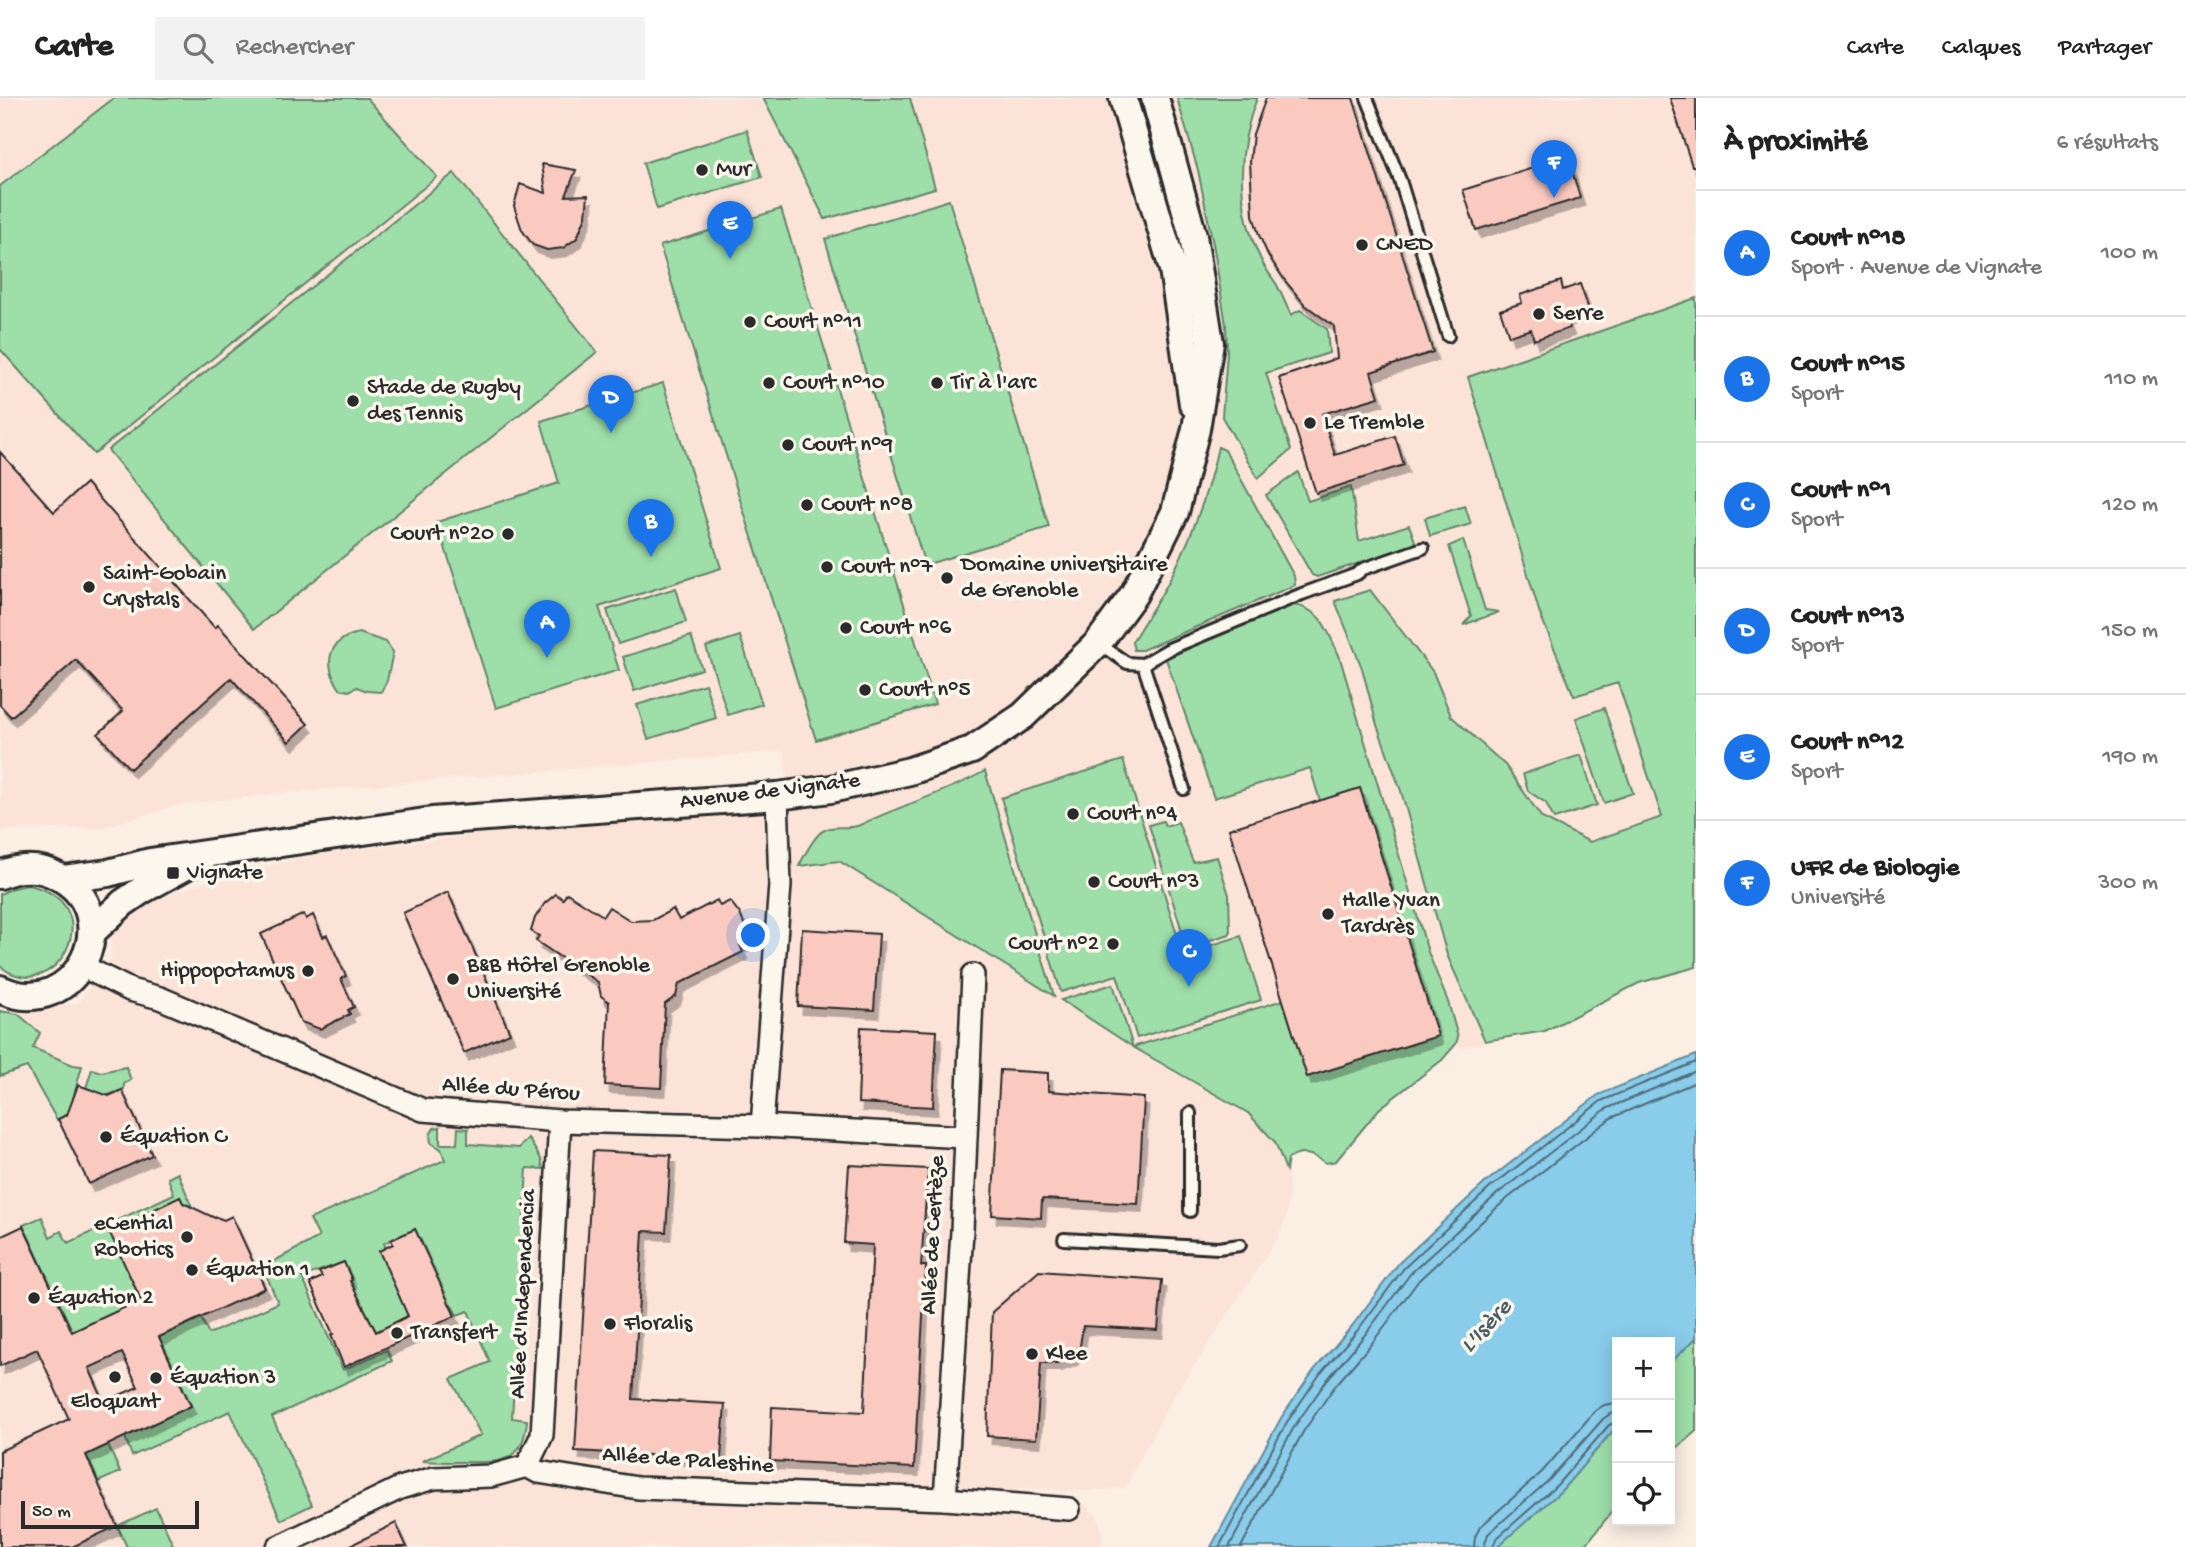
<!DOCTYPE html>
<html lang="fr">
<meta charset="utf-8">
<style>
:root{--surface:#fff;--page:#f2f2f2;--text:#222;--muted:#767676;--line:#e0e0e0;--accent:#1a73e8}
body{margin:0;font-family:"Gochi Hand",sans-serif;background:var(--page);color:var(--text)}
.controls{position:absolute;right:21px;bottom:21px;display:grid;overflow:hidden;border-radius:0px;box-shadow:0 4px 18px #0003}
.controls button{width:63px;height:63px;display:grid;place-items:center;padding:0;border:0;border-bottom:2px solid var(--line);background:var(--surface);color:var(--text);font:35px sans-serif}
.scale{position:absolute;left:21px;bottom:18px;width:178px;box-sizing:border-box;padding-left:7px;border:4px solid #2b2b2b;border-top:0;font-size:19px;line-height:24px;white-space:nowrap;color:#2b2b2b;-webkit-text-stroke:5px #fbf7ec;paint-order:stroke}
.you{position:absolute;left:754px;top:838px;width:24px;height:24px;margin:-18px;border:5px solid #fff;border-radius:50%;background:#1a73e8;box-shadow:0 0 0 10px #1a73e833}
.badge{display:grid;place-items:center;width:46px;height:46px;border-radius:50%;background:var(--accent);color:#fff;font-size:23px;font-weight:700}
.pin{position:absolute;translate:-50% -58px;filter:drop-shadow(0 2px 4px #0008)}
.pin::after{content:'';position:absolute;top:37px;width:24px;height:21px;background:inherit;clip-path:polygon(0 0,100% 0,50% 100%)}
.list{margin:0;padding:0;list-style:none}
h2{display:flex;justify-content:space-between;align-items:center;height:91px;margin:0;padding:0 28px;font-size:30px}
h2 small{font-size:23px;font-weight:400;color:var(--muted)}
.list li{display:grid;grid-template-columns:46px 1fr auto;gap:21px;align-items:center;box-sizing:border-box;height:126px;padding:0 28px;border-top:2px solid var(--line)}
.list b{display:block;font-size:26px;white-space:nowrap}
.list p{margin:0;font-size:23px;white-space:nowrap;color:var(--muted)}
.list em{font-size:23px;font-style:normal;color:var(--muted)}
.icon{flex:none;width:38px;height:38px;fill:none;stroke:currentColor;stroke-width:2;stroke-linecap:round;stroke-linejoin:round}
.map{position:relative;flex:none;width:1696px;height:1449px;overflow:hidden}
header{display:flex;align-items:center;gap:42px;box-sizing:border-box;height:98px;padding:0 35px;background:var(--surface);border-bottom:2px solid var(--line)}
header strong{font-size:33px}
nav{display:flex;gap:38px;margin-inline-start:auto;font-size:24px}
.search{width:490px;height:63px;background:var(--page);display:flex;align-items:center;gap:18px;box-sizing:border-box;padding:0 24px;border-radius:0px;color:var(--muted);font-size:26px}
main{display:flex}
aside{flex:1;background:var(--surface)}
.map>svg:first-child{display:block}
.built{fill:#fbe3d8}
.green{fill:#9edfa9;stroke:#64856a;stroke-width:2;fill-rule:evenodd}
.water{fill:#89cdeb;stroke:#638c9e;stroke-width:2}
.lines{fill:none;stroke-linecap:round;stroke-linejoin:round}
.shore{stroke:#516c78;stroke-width:2}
.building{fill:#facac0;stroke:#2b2b2b;stroke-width:2;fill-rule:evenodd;filter:url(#shadow)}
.service-casing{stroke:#2b2b2b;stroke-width:16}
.minor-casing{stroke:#2b2b2b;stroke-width:26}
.tertiary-casing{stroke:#2b2b2b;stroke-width:32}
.service{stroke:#fbf7ec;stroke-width:10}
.minor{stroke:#fbf7ec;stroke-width:21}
.tertiary{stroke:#fbf7ec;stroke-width:26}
.poi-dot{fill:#2b2b2b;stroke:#fbf7ec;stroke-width:2.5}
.labels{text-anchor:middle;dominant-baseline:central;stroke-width:7;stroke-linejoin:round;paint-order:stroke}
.poi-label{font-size:23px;fill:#2b2b2b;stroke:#fbf7ec;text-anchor:start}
.street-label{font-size:23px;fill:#2b2b2b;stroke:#fbf7ec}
.water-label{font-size:24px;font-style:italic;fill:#475c65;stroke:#fbf7ec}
</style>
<header>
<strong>Carte</strong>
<div class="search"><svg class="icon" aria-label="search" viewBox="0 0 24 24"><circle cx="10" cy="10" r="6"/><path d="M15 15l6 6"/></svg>Rechercher</div>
<nav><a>Carte</a><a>Calques</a><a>Partager</a></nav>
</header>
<main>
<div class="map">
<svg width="1696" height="1449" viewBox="0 0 1696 1449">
<defs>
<filter id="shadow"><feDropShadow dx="4.5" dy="8" stdDeviation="0" flood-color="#0004"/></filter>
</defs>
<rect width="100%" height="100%" fill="#fbeee3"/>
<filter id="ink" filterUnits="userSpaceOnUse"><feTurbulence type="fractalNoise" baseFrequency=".0143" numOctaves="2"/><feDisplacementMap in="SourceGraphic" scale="14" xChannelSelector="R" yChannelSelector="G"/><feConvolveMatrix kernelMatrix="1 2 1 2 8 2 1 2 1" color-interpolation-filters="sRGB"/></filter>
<g filter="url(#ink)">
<path class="built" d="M0,0H1696V869L1639,885L1545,933L1462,949L1456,946L1442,962L1379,1011L1336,1063L1326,1065L1307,1055L1297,1056L1288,1061L1289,1098L1286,1120L1277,1141L1170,1304L1125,1390L1084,1393L1020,1390V1395L1065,1396L1081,1403L1098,1419L1103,1441L1101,1449H0V913L18,916L79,905L111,861L110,834L156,801L236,774L327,755L551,728L789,708L785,653L281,695L183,706L100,730L0,732Z"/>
<g class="green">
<path d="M114,0H367L437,79L94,356L0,251V88Z"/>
<path d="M763,0H910L935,90L825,121Z"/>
<path d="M1177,0H1257C1236,54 1236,111 1262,164C1266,172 1272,179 1277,187C1282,197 1286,207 1291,217L1300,212L1327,231L1329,255L1266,275L1291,352L1258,380L1222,319L1227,255L1226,227L1214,151L1198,72Z"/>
<path d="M747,32L762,79L657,111L643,65Z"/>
<path d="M454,75L597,254L254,531L108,352Z"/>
<path d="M949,102L1049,429L925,467L825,141Z"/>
<path d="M781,111L935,606L816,642L660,148Z"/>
<path d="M1696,200V869L1639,885L1545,933L1485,943L1447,857L1401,693L1377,627L1362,570L1335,503L1370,492L1433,574L1451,618L1505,667L1542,720L1590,744L1662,719L1618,585L1574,598L1540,516L1468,279Z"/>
<path d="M663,285L721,470L599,509L619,572L496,610L437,424L559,385L541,323Z"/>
<path d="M1218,349L1225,352L1294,478L1295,487L1142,552H1134L1132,544C1144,523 1158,504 1169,483C1191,442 1208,394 1218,349Z"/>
<path d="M1298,374L1308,403L1351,389L1359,443L1409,427L1416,446L1317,479L1312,477L1266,397Z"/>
<path d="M1465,408L1471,426L1430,438L1425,420Z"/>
<path d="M1463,442L1485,512L1499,514L1463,527L1471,518L1449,448Z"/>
<path d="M676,490L686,524L618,546L607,512Z"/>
<path d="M1293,507C1323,511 1327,533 1339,557L1428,854L1448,904L1458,939L1456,946L1442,962L1379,1011L1336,1063L1326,1065C1312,1056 1303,1052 1288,1061L1286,1072L1275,1044L1248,1015L1133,949L1061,902L1113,886L1133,949L1283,902L1307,979L1233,730L1320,703L1310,670L1214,700L1166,561L1211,539ZM1360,690L1437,937L1355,692Z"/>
<path d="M359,535L386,544L393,554L387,583L381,594L367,593L357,589L349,593L340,591C323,566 327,542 359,535Z"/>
<path d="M691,538L702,571L634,593L623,559Z"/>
<path d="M740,538L762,606L728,617L706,549Z"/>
<path d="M705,586L716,620L648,641L637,607Z"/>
<path d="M1604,610L1633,695L1604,705L1576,620Z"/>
<path d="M1581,657L1597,707L1554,721L1546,705L1528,693L1523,676Z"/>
<path d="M1123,662L1183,856L1241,838L1261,902L1137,940L1117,877L1061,894L1001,700Z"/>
<path d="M985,673L1054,898L839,763L799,768C804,758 811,744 819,736C831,724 847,733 860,727C901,707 946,695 985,673Z"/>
<path d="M1163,723L1165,728L1178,724L1193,764L1217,759L1229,797L1230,836L1187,849L1149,727Z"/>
<path d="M28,787C114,804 55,913 0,868V796L13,790Z"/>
<path d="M0,913L18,916L40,935L33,950L73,967L82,968L73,1000L82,1003L92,971L101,974L126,969L131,982L124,986V991L79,1008L57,1022L27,969L0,978Z"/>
<path d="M440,1029V1046H457L458,1030L468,1031V1046L519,1050L528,1040L541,1061L543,1071L527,1070L512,1320L527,1322C524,1364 502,1365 466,1364C451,1364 437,1364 422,1363L481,1337L451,1281L490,1264L468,1213L457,1217L451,1206H448L415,1131L384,1145L408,1218L376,1234L350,1183L352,1182L344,1164L302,1179L343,1272L387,1252L392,1263L272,1319L312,1407L281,1422L230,1313L132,1358L125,1339L191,1308L159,1239L201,1220L209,1236L278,1205L263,1169L319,1139L310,1121L445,1062L441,1051L431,1045L430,1037L434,1030Z"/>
<path d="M178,1075L192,1109L183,1105L180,1099L110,1133L141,1202L72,1234L23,1127L42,1119L50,1139L61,1133L68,1145L174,1096L168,1080Z"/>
<path d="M1696,1240V1333L1670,1356V1265Z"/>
<path d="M1617,1328V1407L1584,1449H1497L1561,1393Z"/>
<path d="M108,1347L120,1374L98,1384L86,1357Z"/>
<path d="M156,1410L174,1449H127L117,1428Z"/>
</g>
<path class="water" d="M1696,957V1240L1670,1265V1244H1617V1328L1561,1393L1497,1449H1211L1281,1320L1314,1272L1352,1228L1399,1165L1486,1084L1598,997Z"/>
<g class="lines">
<g class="shore">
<path d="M1219,1449L1287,1324L1320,1276L1357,1233L1404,1170L1491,1089L1601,1003L1696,964"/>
<path d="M1229,1449L1294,1329L1327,1282L1364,1238L1411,1175L1497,1096L1606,1011L1696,973"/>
<path d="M1241,1449L1303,1334L1335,1288L1372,1245L1419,1182L1503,1104L1611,1020L1696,984"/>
<path d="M1474,1449L1475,1439L1480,1429L1542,1374L1595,1313L1604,1307L1617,1305"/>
<path d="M1484,1449L1488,1436L1549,1382L1603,1321L1610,1316L1617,1315"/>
<path d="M1493,1449L1496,1441L1556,1388L1609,1327L1617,1324"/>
</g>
</g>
<g class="building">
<path d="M1266,0H1353L1433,254L1371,274L1379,299L1322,316L1335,357L1395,338L1404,367L1316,395L1279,280L1337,260L1334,228L1305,207L1286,184L1268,157L1259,137L1253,117L1250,64L1253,36Z"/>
<path d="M1670,0H1696V68H1692Z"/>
<path d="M1568,59L1580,100L1476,132L1463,92Z"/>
<path d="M542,66L576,72L566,98L588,97L586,118L577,140L563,150L547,152L533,147L522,132L514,108L520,86L546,95Z"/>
<path d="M1561,183L1563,192L1580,186L1589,212L1566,220L1570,230L1534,242L1531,231L1509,238L1500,212L1522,205L1520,197Z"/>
<path d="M0,354L54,414L86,385L215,530L218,527L308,626L289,644L231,580L130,671L98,636L123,613L76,562L11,619L0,607Z"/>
<path d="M1360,690L1438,938L1307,979L1229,731Z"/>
<path d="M448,794L510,935L464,955L403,815Z"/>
<path d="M567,795L603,818L609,809L631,823L653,822L673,811L679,822L717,802L720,808L730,803L740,816L747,833L749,843L740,847L743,854L679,886L676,898L665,906L661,990L605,987L609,904L601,898L598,884L536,843L539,838L531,833L535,820L545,805L556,796L563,801Z"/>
<path d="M304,816L306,821L313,817L323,839L327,837L346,878L341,881L354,909L348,912L350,916L320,931L301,924L261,836Z"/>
<path d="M802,831L879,836L874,912L798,908Z"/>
<path d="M861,929L937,933L933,1009L858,1005Z"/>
<path d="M1000,972L1048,975V993L1144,1000L1138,1106L1042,1101L1041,1120L992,1117Z"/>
<path d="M78,987L109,998L122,992L152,1057L89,1086L58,1021L67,1017Z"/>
<path d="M593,1053L671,1057L666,1134L643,1133L633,1301L725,1306L721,1361L575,1353Z"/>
<path d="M849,1067L928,1071L921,1168H926L914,1370L770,1363L772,1309L864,1314L873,1147L844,1145Z"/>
<path d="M180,1099L183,1105L215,1120L216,1119L224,1122L232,1118L265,1190L159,1239L191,1308L86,1357L117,1428L72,1449H0V1353L69,1321L37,1251L0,1268V1139L23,1128L72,1234L141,1202L109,1133ZM122,1255L138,1289L104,1304L89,1270Z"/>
<path d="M415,1131L455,1218L344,1269L331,1237L333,1236L310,1185L322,1179L319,1174L344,1164L352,1182L350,1183L376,1234L408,1218L379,1153L393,1146L391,1142Z"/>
<path d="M1039,1173L1162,1182L1158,1232L1083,1228L1080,1248L1073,1259L1057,1265H1041L1036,1341L987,1338L992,1214Z"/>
<path d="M396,1425L407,1449H347Z"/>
</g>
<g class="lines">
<defs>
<g id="service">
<path d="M1367,0L1400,82L1448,238"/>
<path d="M1098,545L1127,565L1143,566L1169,551L1302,496L1357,476L1363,471L1423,450"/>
<path d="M1143,566L1184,691"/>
<path d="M1190,1015V1113"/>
<path d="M1064,1141L1218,1150L1240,1147"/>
</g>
<g id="minor">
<path d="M82,868L130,892L160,900L423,1012L560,1023L762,1028L965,1039"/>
<path d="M762,1028L780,787L777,698"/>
<path d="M527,1368L542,1337L560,1023"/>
<path d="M945,1401L962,1133L973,877"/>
<path d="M278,1449L400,1390L434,1380L491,1378L527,1368L538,1374L638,1390L945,1401L1069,1411"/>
</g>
<g id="tertiary">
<path d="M1123,0L1173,171L1193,306"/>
<path d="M0,777C18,769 39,768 57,778C130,815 75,927 0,891"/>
<path d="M64,781L108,775L150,764L432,723L777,698L831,691L910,673L972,652L1023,618L1098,545L1134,496L1175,414L1196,331L1210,245L1193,138L1155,0"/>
<path d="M92,834L123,805L142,792L193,764"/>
</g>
</defs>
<use href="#service" class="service-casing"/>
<use href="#minor" class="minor-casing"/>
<use href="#tertiary" class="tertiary-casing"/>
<use href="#service" class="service"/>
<use href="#minor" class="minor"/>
<use href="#tertiary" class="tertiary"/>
</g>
</g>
<g class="poi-dot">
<circle cx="702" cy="72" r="7"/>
<circle cx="1362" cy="147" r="7"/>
<circle cx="1539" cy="216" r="7"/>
<circle cx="750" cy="224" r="7"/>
<circle cx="769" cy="285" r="7"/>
<circle cx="937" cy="285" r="7"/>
<circle cx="353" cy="303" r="7"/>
<circle cx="1310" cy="325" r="7"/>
<circle cx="788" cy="347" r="7"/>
<circle cx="807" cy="407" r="7"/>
<circle cx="508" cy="436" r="7"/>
<circle cx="827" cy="469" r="7"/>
<circle cx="947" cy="480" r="7"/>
<circle cx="89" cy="489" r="7"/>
<circle cx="846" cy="530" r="7"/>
<circle cx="865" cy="592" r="7"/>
<circle cx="1073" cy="716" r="7"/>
<rect x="166" y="768" width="14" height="14" rx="3.5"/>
<circle cx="1094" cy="784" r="7"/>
<circle cx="1328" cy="816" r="7"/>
<circle cx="1113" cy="846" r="7"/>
<circle cx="308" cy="873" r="7"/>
<circle cx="453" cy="881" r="7"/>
<circle cx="106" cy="1039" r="7"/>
<circle cx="187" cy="1139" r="7"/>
<circle cx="192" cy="1172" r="7"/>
<circle cx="34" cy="1200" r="7"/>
<circle cx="610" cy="1226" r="7"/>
<circle cx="397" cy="1235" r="7"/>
<circle cx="1032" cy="1256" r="7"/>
<circle cx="115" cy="1279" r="7"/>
<circle cx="156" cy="1280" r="7"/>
</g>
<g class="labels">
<g class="poi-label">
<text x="716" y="72">Mur</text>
<text x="1376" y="147">CNED</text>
<text x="1553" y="216">Serre</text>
<text x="764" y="224">Court n°11</text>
<text x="783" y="285">Court n°10</text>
<text x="951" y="285">Tir à l'arc</text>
<text x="367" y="290">Stade de Rugby<tspan x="367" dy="26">des Tennis</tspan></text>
<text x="1324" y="325">Le Tremble</text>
<text x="802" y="347">Court n°9</text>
<text x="821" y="407">Court n°8</text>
<text x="494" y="436" text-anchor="end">Court n°20</text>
<text x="961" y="467">Domaine universitaire<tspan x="961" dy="26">de Grenoble</tspan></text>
<text x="841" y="469">Court n°7</text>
<text x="103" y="476">Saint-Gobain<tspan x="103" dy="26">Crystals</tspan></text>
<text x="860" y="530">Court n°6</text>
<text x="879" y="592">Court n°5</text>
<text x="1087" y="716">Court n°4</text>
<text x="187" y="775">Vignate</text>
<text x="1108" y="784">Court n°3</text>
<text x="1342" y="803">Halle Yvan<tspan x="1342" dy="26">Tardrès</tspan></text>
<text x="1099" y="846" text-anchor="end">Court n°2</text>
<text x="467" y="868">B&amp;B Hôtel Grenoble<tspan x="467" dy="26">Université</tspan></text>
<text x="294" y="873" text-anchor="end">Hippopotamus</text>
<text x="120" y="1039">Équation C</text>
<text x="173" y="1126" text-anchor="end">eCential<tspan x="173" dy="26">Robotics</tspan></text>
<text x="206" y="1172">Équation 1</text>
<text x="48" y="1200">Équation 2</text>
<text x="624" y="1226">Floralis</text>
<text x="411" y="1235">Transfert</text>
<text x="1046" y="1256">Klee</text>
<text x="170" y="1280">Équation 3</text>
<text x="115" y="1304" text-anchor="middle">Eloquant</text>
</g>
<g class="street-label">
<text transform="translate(770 694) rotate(-7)">Avenue de Vignate</text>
<text transform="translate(511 992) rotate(4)">Allée du Pérou</text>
<text transform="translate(934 1137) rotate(-87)">Allée de Certèze</text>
<text transform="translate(524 1196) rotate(-87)">Allée d'Independencia</text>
<text transform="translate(688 1363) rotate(4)">Allée de Palestine</text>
</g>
<g class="water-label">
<text transform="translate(1487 1229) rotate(-47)">L'Isère</text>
</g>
</g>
</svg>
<div class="controls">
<button>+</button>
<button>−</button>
<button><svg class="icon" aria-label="locate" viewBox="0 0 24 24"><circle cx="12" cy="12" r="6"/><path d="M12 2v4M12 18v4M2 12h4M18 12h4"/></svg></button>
</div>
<div class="scale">50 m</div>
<div class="you"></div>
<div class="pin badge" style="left:547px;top:560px">A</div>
<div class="pin badge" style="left:651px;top:459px">B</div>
<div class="pin badge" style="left:1189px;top:889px">C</div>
<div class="pin badge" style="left:611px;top:335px">D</div>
<div class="pin badge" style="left:730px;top:161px">E</div>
<div class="pin badge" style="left:1554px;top:100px">F</div>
</div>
<aside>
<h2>À proximité<small>6 résultats</small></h2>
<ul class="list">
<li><span class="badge">A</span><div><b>Court n°18</b><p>Sport · Avenue de Vignate</p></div><em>100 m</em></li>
<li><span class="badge">B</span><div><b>Court n°15</b><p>Sport</p></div><em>110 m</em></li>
<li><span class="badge">C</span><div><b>Court n°1</b><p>Sport</p></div><em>120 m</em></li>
<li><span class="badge">D</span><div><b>Court n°13</b><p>Sport</p></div><em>150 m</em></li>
<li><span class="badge">E</span><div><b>Court n°12</b><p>Sport</p></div><em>190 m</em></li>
<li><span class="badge">F</span><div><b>UFR de Biologie</b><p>Université</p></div><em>300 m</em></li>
</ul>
</aside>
</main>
